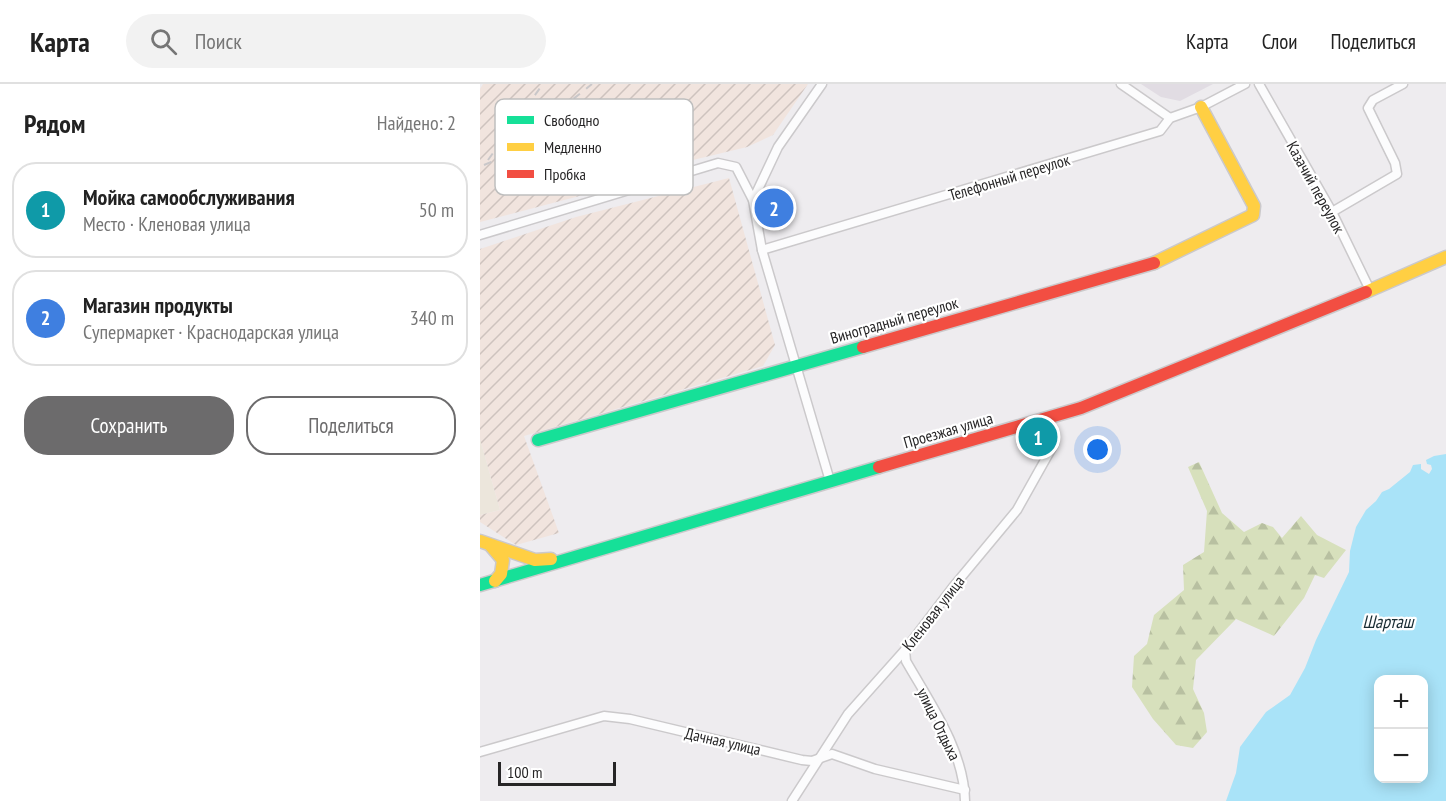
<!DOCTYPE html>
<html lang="ru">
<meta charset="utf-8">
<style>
:root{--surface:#fff;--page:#f2f2f2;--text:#222;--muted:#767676;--line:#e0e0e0;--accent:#6c6b6c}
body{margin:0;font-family:"PT Sans Narrow",sans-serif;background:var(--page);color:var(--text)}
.controls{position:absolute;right:18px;bottom:18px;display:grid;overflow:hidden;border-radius:12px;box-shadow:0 3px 15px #0003}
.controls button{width:54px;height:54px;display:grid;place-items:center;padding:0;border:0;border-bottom:2px solid var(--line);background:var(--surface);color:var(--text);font:30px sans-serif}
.scale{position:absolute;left:18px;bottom:15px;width:118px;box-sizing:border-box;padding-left:6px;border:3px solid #262526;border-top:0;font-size:16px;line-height:21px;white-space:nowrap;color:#262526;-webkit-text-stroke:4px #fff;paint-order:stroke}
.you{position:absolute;left:618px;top:366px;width:21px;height:21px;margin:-15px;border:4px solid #fff;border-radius:50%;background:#1a73e8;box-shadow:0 0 0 9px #1a73e833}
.badge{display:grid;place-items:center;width:39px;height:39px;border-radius:50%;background:var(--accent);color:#fff;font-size:20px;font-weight:700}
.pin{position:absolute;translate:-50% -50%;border:3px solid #fff;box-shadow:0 2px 6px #0006}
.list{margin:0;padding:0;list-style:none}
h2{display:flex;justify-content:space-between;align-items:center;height:78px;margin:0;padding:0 24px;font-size:26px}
h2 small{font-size:20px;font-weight:400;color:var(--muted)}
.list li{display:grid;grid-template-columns:39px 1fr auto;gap:18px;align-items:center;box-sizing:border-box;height:96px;margin:0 12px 12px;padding:0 12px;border:2px solid var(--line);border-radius:24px}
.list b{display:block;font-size:22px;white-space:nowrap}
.list p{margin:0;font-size:20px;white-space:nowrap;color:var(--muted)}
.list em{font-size:20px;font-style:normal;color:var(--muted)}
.actions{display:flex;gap:12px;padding:18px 24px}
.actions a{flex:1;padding:14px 0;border:2px solid var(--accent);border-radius:24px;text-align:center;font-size:21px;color:var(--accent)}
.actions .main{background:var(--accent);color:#fff}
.icon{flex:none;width:33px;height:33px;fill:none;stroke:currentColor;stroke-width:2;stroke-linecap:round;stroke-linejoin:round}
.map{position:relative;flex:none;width:966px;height:717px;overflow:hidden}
header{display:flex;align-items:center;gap:36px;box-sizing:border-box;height:84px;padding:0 30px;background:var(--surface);border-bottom:2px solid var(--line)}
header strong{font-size:28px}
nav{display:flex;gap:33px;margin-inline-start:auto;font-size:21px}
.search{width:420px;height:54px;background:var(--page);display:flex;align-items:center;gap:15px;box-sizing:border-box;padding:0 21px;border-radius:33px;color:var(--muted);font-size:22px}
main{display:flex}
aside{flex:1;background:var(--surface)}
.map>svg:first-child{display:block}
.commercial{fill:#ece6dc}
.industrial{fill:url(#industrial-furrows)}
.built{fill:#e1dce3}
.forest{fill:url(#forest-firs)}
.water{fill:#a9e3f8;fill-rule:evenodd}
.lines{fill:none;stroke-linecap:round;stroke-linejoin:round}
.street-casing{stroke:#cbc9cb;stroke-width:11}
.fast-casing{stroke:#cbc9cb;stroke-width:15}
.slow-casing{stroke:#cbc9cb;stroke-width:15}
.jam-casing{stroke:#cbc9cb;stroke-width:15}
.street{stroke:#fcfcfd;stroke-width:8}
.fast{stroke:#16e098;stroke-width:12}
.slow{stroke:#ffcf43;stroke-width:12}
.jam{stroke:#f24e42;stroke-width:12}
.rail{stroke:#c9c7c9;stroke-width:2;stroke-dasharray:8 8;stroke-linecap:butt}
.labels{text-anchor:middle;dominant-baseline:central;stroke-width:4.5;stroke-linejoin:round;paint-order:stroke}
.street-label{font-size:16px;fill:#262526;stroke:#fff}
.water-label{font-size:18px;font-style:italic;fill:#1a2e35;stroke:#fff}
.key{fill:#fff;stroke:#bebebe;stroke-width:1.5}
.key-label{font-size:16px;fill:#262526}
</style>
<header>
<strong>Карта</strong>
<div class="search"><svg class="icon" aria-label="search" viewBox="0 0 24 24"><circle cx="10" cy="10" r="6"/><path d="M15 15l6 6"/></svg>Поиск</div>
<nav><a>Карта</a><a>Слои</a><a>Поделиться</a></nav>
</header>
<main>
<aside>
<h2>Рядом<small>Найдено: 2</small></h2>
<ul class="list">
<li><span class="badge" style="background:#0f9aa8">1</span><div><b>Мойка самообслуживания</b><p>Место · Кленовая улица</p></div><em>50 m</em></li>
<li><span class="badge" style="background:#3f7fe0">2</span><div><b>Магазин продукты</b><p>Супермаркет · Краснодарская улица</p></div><em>340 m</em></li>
</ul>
<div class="actions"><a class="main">Сохранить</a><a>Поделиться</a></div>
</aside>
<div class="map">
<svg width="966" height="717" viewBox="0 0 966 717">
<defs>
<pattern id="industrial-furrows" width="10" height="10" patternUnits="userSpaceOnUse" patternTransform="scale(1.5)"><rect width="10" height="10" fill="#f1e4de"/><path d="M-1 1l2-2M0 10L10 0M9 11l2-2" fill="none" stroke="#cec3be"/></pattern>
<pattern id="forest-firs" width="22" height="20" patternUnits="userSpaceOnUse" patternTransform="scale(1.5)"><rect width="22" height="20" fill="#d7e0bc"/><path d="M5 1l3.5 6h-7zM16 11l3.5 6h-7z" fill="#b8c0a1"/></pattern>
</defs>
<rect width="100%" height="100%" fill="#eeecef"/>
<path class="commercial" d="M0,355L20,426L0,431Z"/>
<g class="industrial">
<path d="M3,0H328L293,51L267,63L188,82L187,89L0,138V5Z"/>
<path d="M249,94L295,261L283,282L44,352L79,449L36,461L0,438V431L20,426L0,355V165L96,133Z"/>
</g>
<path class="built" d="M661,0H733L700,17L681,13Z"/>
<path class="forest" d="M719,378L742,429L764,448L782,439L793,443L802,454L821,432L837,451L866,466L844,494L835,491L824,514L794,552L756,535L716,576L713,605L724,629L727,648L713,664L696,661L673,635L652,603L654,572L667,560L674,531L704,506L703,481L724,468L727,427L708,383Z"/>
<path class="water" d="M966,370V717H746L756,689L760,663L786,628L810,611L825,584L836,556L869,488L870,467L876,443L886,426L896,417L902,408L909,405L930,388L933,381L941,380V385L949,390L952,385L951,381L947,380L946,376L954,372ZM898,596H944V694H898Z"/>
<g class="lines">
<defs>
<g id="street">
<path d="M641,0L690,34"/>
<path d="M779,0L852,128L890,206"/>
<path d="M273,116L282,166L350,397"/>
<path d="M852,128L917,90L915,79L888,24L893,16L923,0"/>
<path d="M0,151L238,79L256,83L273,116L298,63L342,0"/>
<path d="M282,166L680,47L690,34L721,23L765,0"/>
<path d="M425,566L426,577C450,619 484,666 485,717"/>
<path d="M0,668L124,632L150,635L322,676L332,677L352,670L395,685L485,706"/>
<path d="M312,717L368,630L425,566L473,503L537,426L574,360L569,333"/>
</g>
<g id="fast">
<path d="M58,356L383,263"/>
<path d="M0,501L399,383"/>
</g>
<g id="slow">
<path d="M674,179L773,131L774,122L721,23"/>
<path d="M886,208L966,173"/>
<path d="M0,457L55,476L71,475"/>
<path d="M11,462L23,476L21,490L15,497"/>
</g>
<g id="jam">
<path d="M383,263L674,179"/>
<path d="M399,383L601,324L886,208"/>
</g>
</defs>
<use href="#street" class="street-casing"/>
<use href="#fast" class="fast-casing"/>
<use href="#slow" class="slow-casing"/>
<use href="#jam" class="jam-casing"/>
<use href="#street" class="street"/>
<use href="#fast" class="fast"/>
<use href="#slow" class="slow"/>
<use href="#jam" class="jam"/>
<g class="rail">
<path d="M8,76L63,0"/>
<path d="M4,81L18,75L112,0"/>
</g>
</g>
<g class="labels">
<g class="street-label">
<text transform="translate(529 93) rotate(-17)">Телефонный переулок</text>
<text transform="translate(836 103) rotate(61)">Казачий переулок</text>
<text transform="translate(414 236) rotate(-16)">Виноградный переулок</text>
<text transform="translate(468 346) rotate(-16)">Проезжая улица</text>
<text transform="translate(453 529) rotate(-52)">Кленовая улица</text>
<text transform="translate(459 640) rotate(64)">улица Отдыха</text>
<text transform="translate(243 657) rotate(13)">Дачная улица</text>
</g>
<g class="water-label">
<text x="908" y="537">Шарташ</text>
</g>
</g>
<rect x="15" y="15" width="198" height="96" rx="9" class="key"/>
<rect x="27" y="32" width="27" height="8" fill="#16e098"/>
<rect x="27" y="59" width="27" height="8" fill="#ffcf43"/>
<rect x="27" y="86" width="27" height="8" fill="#f24e42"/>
<g class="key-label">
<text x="64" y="42">Свободно</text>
<text x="64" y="69">Медленно</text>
<text x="64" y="96">Пробка</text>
</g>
</svg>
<div class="controls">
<button>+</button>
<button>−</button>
</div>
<div class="scale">100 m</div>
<div class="you"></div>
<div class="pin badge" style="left:558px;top:353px;background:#0f9aa8">1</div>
<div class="pin badge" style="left:294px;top:124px;background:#3f7fe0">2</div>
</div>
</main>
